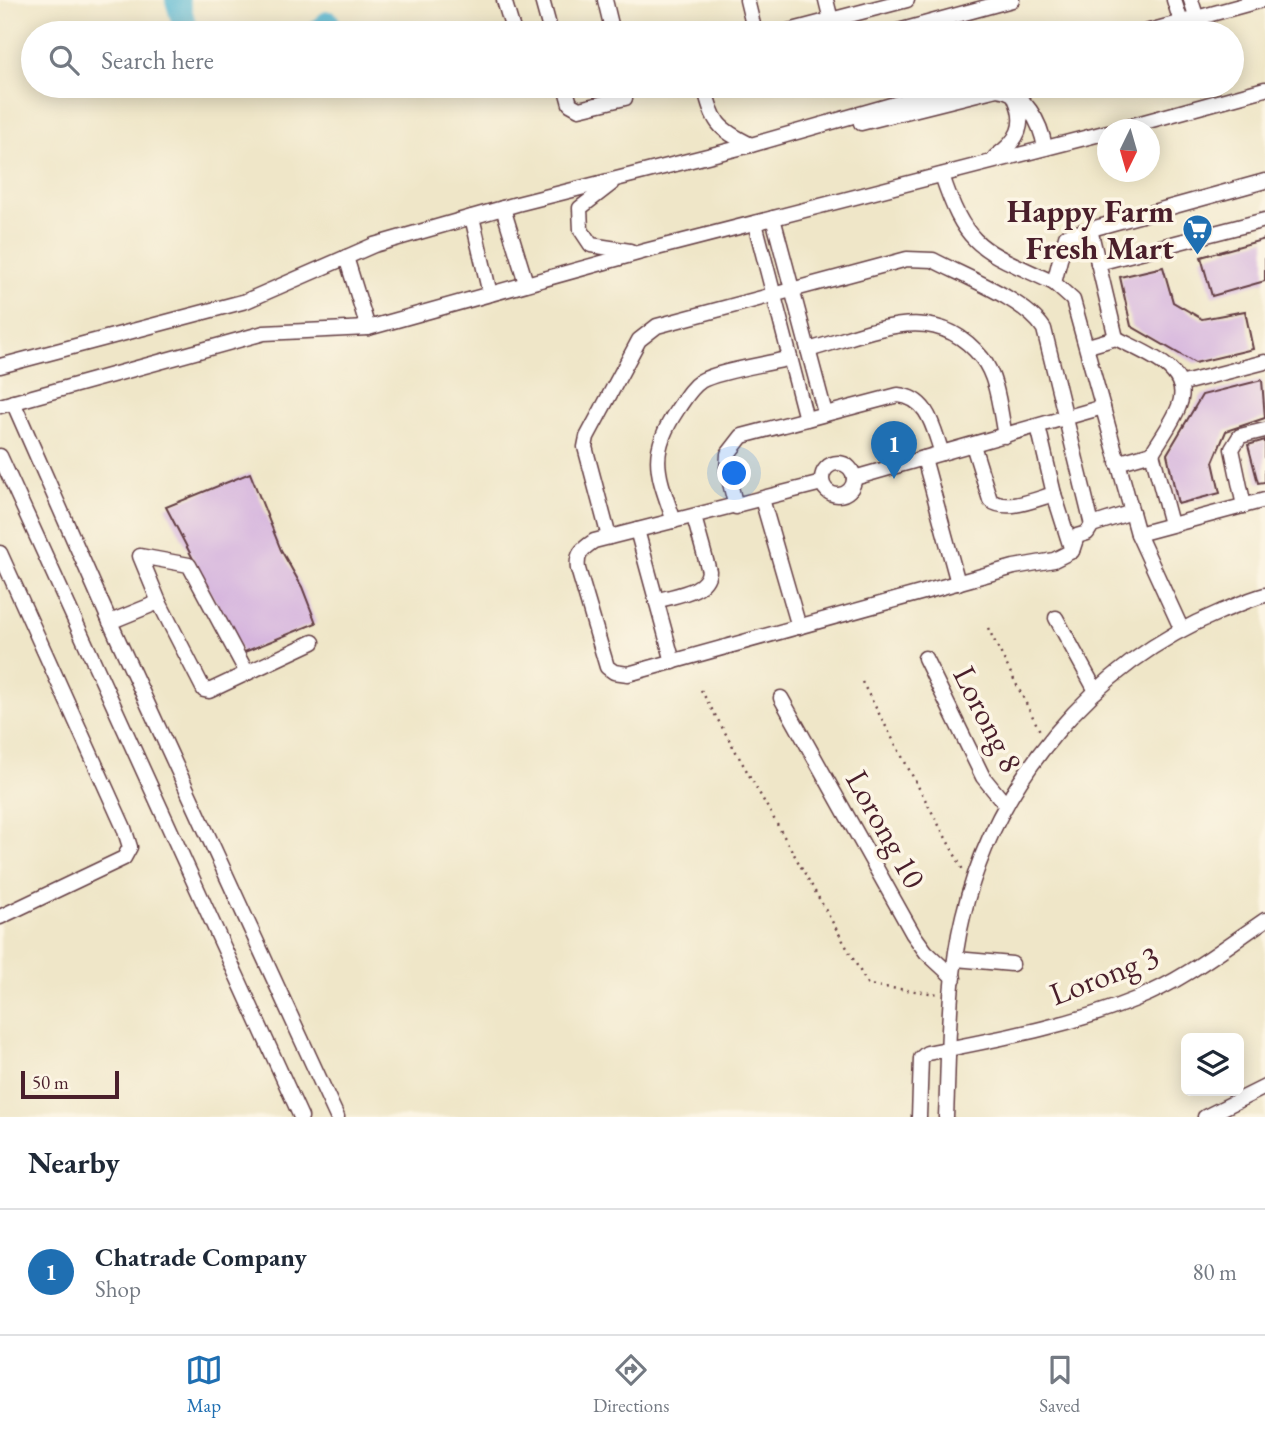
<!DOCTYPE html>
<style>
:root{--surface:#fff;--page:#f6f6f7;--text:#1f2937;--muted:#747a83;--line:#e0e1e3;--accent:#1f6fb2}
body{margin:0;font-family:"EB Garamond",serif;background:var(--page);color:var(--text)}
.controls{position:absolute;right:21px;bottom:21px;display:grid;overflow:hidden;border-radius:10px;box-shadow:0 4px 18px #0003}
.controls button{width:63px;height:63px;display:grid;place-items:center;padding:0;border:0;border-bottom:2px solid var(--line);background:var(--surface);color:var(--text);font:35px sans-serif}
.compass{position:absolute;left:1097px;top:119px;width:63px;height:63px;border-radius:50%;background:var(--surface);box-shadow:0 4px 18px #0003;rotate:185deg}
.scale{position:absolute;left:21px;bottom:18px;width:98px;box-sizing:border-box;padding-left:7px;border:4px solid #4a1f2b;border-top:0;font-size:19px;line-height:24px;white-space:nowrap;color:#4a1f2b;-webkit-text-stroke:5px #fcf5e5;paint-order:stroke}
.you{position:absolute;left:735px;top:474px;width:24px;height:24px;margin:-18px;border:5px solid #fff;border-radius:50%;background:#1a73e8;box-shadow:0 0 0 10px #1a73e833}
.badge{display:grid;place-items:center;width:46px;height:46px;border-radius:50%;background:var(--accent);color:#fff;font-size:23px;font-weight:700}
.pin{position:absolute;translate:-50% -58px;filter:drop-shadow(0 2px 4px #0008)}
.pin::after{content:'';position:absolute;top:37px;width:24px;height:21px;background:inherit;clip-path:polygon(0 0,100% 0,50% 100%)}
.list{margin:0;padding:0;list-style:none}
h2{display:flex;justify-content:space-between;align-items:center;height:91px;margin:0;padding:0 28px;font-size:30px}
h2 small{font-size:23px;font-weight:400;color:var(--muted)}
.list li{display:grid;grid-template-columns:46px 1fr auto;gap:21px;align-items:center;box-sizing:border-box;height:126px;padding:0 28px;border-top:2px solid var(--line)}
.list b{display:block;font-size:26px;white-space:nowrap}
.list p{margin:0;font-size:23px;white-space:nowrap;color:var(--muted)}
.list em{font-size:23px;font-style:normal;color:var(--muted)}
.icon{flex:none;width:38px;height:38px;fill:none;stroke:currentColor;stroke-width:2;stroke-linecap:round;stroke-linejoin:round}
.map{position:relative;flex:none;width:1265px;height:1117px;overflow:hidden}
.search{position:absolute;background:var(--surface);box-shadow:0 4px 18px #0003;left:21px;right:21px;top:21px;height:77px;display:flex;align-items:center;gap:18px;box-sizing:border-box;padding:0 24px;border-radius:38px;color:var(--muted);font-size:26px}
.sheet{height:217px;background:var(--surface)}
nav{display:flex;justify-content:space-around;align-items:center;box-sizing:border-box;height:98px;border-top:2px solid var(--line);background:var(--surface);font-size:19px;color:var(--muted)}
nav a{display:grid;justify-items:center;gap:4px}
nav .on{color:var(--accent)}
.map>svg:first-child{display:block}
.lines{fill:none;stroke-linecap:round;stroke-linejoin:round}
.river{stroke:#53b6d2;stroke-width:24}
.building{fill:#d6b5de}
.minor-casing{stroke:#633d43;stroke-width:17}
.path{stroke:#633d43;stroke-width:2.5;stroke-dasharray:2 5;stroke-linecap:butt}
.minor{stroke:#fff;stroke-width:14}
.labels{text-anchor:middle;dominant-baseline:central;stroke-width:7;stroke-linejoin:round;paint-order:stroke}
.poi-label{font-size:32px;font-weight:bold;fill:#4a1f2b;stroke:#fcf5e5;text-anchor:end}
.street-label{font-size:32px;fill:#4a1f2b;stroke:#fcf5e5}
</style>
<div class="map">
<svg width="1265" height="1117" viewBox="0 0 1265 1117">
<rect width="100%" height="100%" fill="#fcf5e5"/>
<filter id="ink" filterUnits="userSpaceOnUse"><feTurbulence type="fractalNoise" baseFrequency=".0143" numOctaves="2"/><feDisplacementMap in="SourceGraphic" scale="14" xChannelSelector="R" yChannelSelector="G"/><feConvolveMatrix kernelMatrix="1 2 1 2 8 2 1 2 1" color-interpolation-filters="sRGB"/></filter>
<filter id="wash" filterUnits="userSpaceOnUse"><feTurbulence type="fractalNoise" baseFrequency=".00686" numOctaves="4" result="noise"/><feDisplacementMap in="SourceGraphic" scale="28" xChannelSelector="R" yChannelSelector="G"/><feGaussianBlur stdDeviation="1.57" result="paint"/><feColorMatrix in="noise" values="0 0 0 0 0 0 0 0 0 0 0 0 0 0 0 0 0 1.4 0 .05"/><feComposite in="paint" operator="in"/></filter>
<g filter="url(#wash)">
<rect width="100%" height="100%" fill="#efe6c8"/>
<g class="lines">
<g class="river">
<path d="M177,0L187,33"/>
<path d="M316,33L328,23"/>
</g>
</g>
<g id="blocks">
<g class="building">
<path d="M1265,239V281L1212,296L1201,257Z"/>
<path d="M1163,267L1173,302L1202,319L1245,311L1253,349L1195,363L1131,326L1120,277Z"/>
<path d="M1262,380L1265,418L1226,431L1213,462L1220,493L1178,504L1167,454L1202,395Z"/>
<path d="M1265,440V482L1258,483L1248,445Z"/>
<path d="M250,473L281,550L302,587L316,623L242,653L166,507Z"/>
</g>
</g>
</g>
<g filter="url(#ink)">
<use href="#blocks" fill-opacity="0" stroke="#633d43" stroke-width="2"/>
<g class="lines">
<defs>
<g id="minor">
<path d="M504,0L514,33"/>
<path d="M542,0L551,33"/>
<path d="M605,0L613,33"/>
<path d="M747,0L755,33"/>
<path d="M826,0L831,20"/>
<path d="M1174,0L1181,22"/>
<path d="M1191,0L1197,19"/>
<path d="M781,33L907,0"/>
<path d="M891,33L1012,0"/>
<path d="M1142,33L1262,0"/>
<path d="M565,86L570,104L579,109L625,98L627,86"/>
<path d="M704,86C714,123 716,128 751,145"/>
<path d="M861,123L997,89C1025,92 1041,123 1045,148"/>
<path d="M1115,130L1265,89"/>
<path d="M995,157C1018,141 1027,125 1015,98"/>
<path d="M942,175C967,252 985,250 1054,283"/>
<path d="M611,184L580,208L581,230L591,245L630,251"/>
<path d="M503,208L526,283"/>
<path d="M472,217L490,294"/>
<path d="M773,218L825,413"/>
<path d="M755,223L806,419"/>
<path d="M1090,229L1116,338"/>
<path d="M346,257L368,328"/>
<path d="M1098,263L1265,220"/>
<path d="M1088,346L1116,338C1141,352 1194,368 1179,406C1173,422 1161,438 1152,453L1117,463"/>
<path d="M808,350C869,334 934,297 982,358C998,378 1000,412 1005,436"/>
<path d="M0,366L246,301L374,245L517,204L751,145L958,86"/>
<path d="M1180,384L1265,362"/>
<path d="M13,402L110,622L337,1117"/>
<path d="M0,406L264,333L368,328L645,251L1108,132"/>
<path d="M973,445L990,500C1006,513 1036,499 1054,494L1038,426"/>
<path d="M1152,453L1171,524"/>
<path d="M0,456L301,1117"/>
<path d="M924,458L958,583"/>
<circle cx="838" cy="479" r="16"/>
<path d="M854,478L1103,407"/>
<path d="M822,483L594,541C582,549 576,554 578,569L607,667L614,672L628,674L1014,567L1054,560L1072,551L1077,536L1087,533L1092,525L1132,512"/>
<path d="M1054,494L1072,551"/>
<path d="M762,499L799,627"/>
<path d="M1244,506L1232,449L1240,436L1265,430"/>
<path d="M736,507L727,471L728,454L742,436L898,395C929,398 933,428 942,453"/>
<path d="M674,521C658,474 647,455 677,410C684,400 690,388 701,381C718,371 769,364 790,358"/>
<path d="M637,530L673,662"/>
<path d="M1138,534L1265,500"/>
<path d="M609,537L585,447L587,437L639,340L657,326L907,259L933,260C963,276 1026,300 1044,329L1092,525"/>
<path d="M0,553L124,828L130,847L124,858L0,917"/>
<path d="M656,601C674,595 707,593 709,571L694,517"/>
<path d="M159,602L140,556L189,565L247,673"/>
<path d="M1056,618L1096,691"/>
<path d="M110,622L159,602L204,690L209,691L313,642"/>
<path d="M1181,628L1138,534L1073,300L1054,283L1066,236L1265,181"/>
<path d="M925,658L983,777L1005,804"/>
<path d="M781,698L913,934L926,952L954,978"/>
<path d="M956,959L1012,964"/>
<path d="M919,1117L921,1058L927,1053C997,1039 1070,1026 1136,999C1182,981 1224,948 1265,920"/>
<path d="M946,1117C949,1051 947,981 963,916C995,782 1093,664 1220,612C1235,606 1250,599 1265,595"/>
<path d="M1205,1117L1265,1087"/>
</g>
</defs>
<use href="#minor" class="minor-casing"/>
<g class="path">
<path d="M988,628L1040,731"/>
<path d="M862,682L963,870"/>
<path d="M701,690L868,985L938,994"/>
</g>
<use href="#minor" class="minor"/>
</g>
</g>
<defs>
<symbol id="supermarket-pin" viewBox="-11 -11 22 30"><path d="M0 17L-7.5 6A9.5 9.5 0 1 1 7.5 6Z" fill="#1f6fb2" stroke="#fcf5e5"/><path d="M-6-5.5h2.5l.6 2H6L4.5 2H-2.5L-4.4-4H-6ZM-1.5 3.2a1.3 1.3 0 1 0 .1 0ZM3 3.2a1.3 1.3 0 1 0 .1 0Z" fill="#fff"/></symbol>
</defs>
<g fill-rule="evenodd">
<use href="#supermarket-pin" x="1180" y="212" width="35" height="47"/>
</g>
<g class="labels">
<g class="poi-label">
<text x="1174" y="211">Happy Farm<tspan x="1174" dy="37">Fresh Mart</tspan></text>
</g>
<g class="street-label">
<text transform="translate(988 719) rotate(63)">Lorong 8</text>
<text transform="translate(886 829) rotate(61)">Lorong 10</text>
<text transform="translate(1104 975) rotate(-21)">Lorong 3</text>
</g>
</g>
</svg>
<div class="controls">
<button><svg class="icon" aria-label="layers" viewBox="0 0 24 24"><path d="M12 4l9 5-9 5-9-5zM3 14l9 5 9-5"/></svg></button>
</div>
<svg class="compass" viewBox="-18 -18 36 36"><path d="M0-13l5 13h-10z" fill="#e53935"/><path d="M0 13l5-13h-10z" fill="#747a83"/></svg>
<div class="scale">50 m</div>
<div class="you"></div>
<div class="pin badge" style="left:894px;top:479px">1</div>
<div class="search"><svg class="icon" aria-label="search" viewBox="0 0 24 24"><circle cx="10" cy="10" r="6"/><path d="M15 15l6 6"/></svg>Search here</div>
</div>
<section class="sheet">
<h2>Nearby<small></small></h2>
<ul class="list">
<li><span class="badge">1</span><div><b>Chatrade Company</b><p>Shop</p></div><em>80 m</em></li>
</ul>
</section>
<nav>
<a class="on"><svg class="icon" aria-label="map" viewBox="0 0 24 24"><path d="M3 6l6-2 6 2 6-2v14l-6 2-6-2-6 2zM9 4v14M15 6v14"/></svg>Map</a>
<a><svg class="icon" aria-label="directions" viewBox="0 0 24 24"><path d="M12 3l9 9-9 9-9-9zM9 14v-3h6M13 9l2 2-2 2"/></svg>Directions</a>
<a><svg class="icon" aria-label="saved" viewBox="0 0 24 24"><path d="M7 4h10v16l-5-4-5 4z"/></svg>Saved</a>
</nav>
